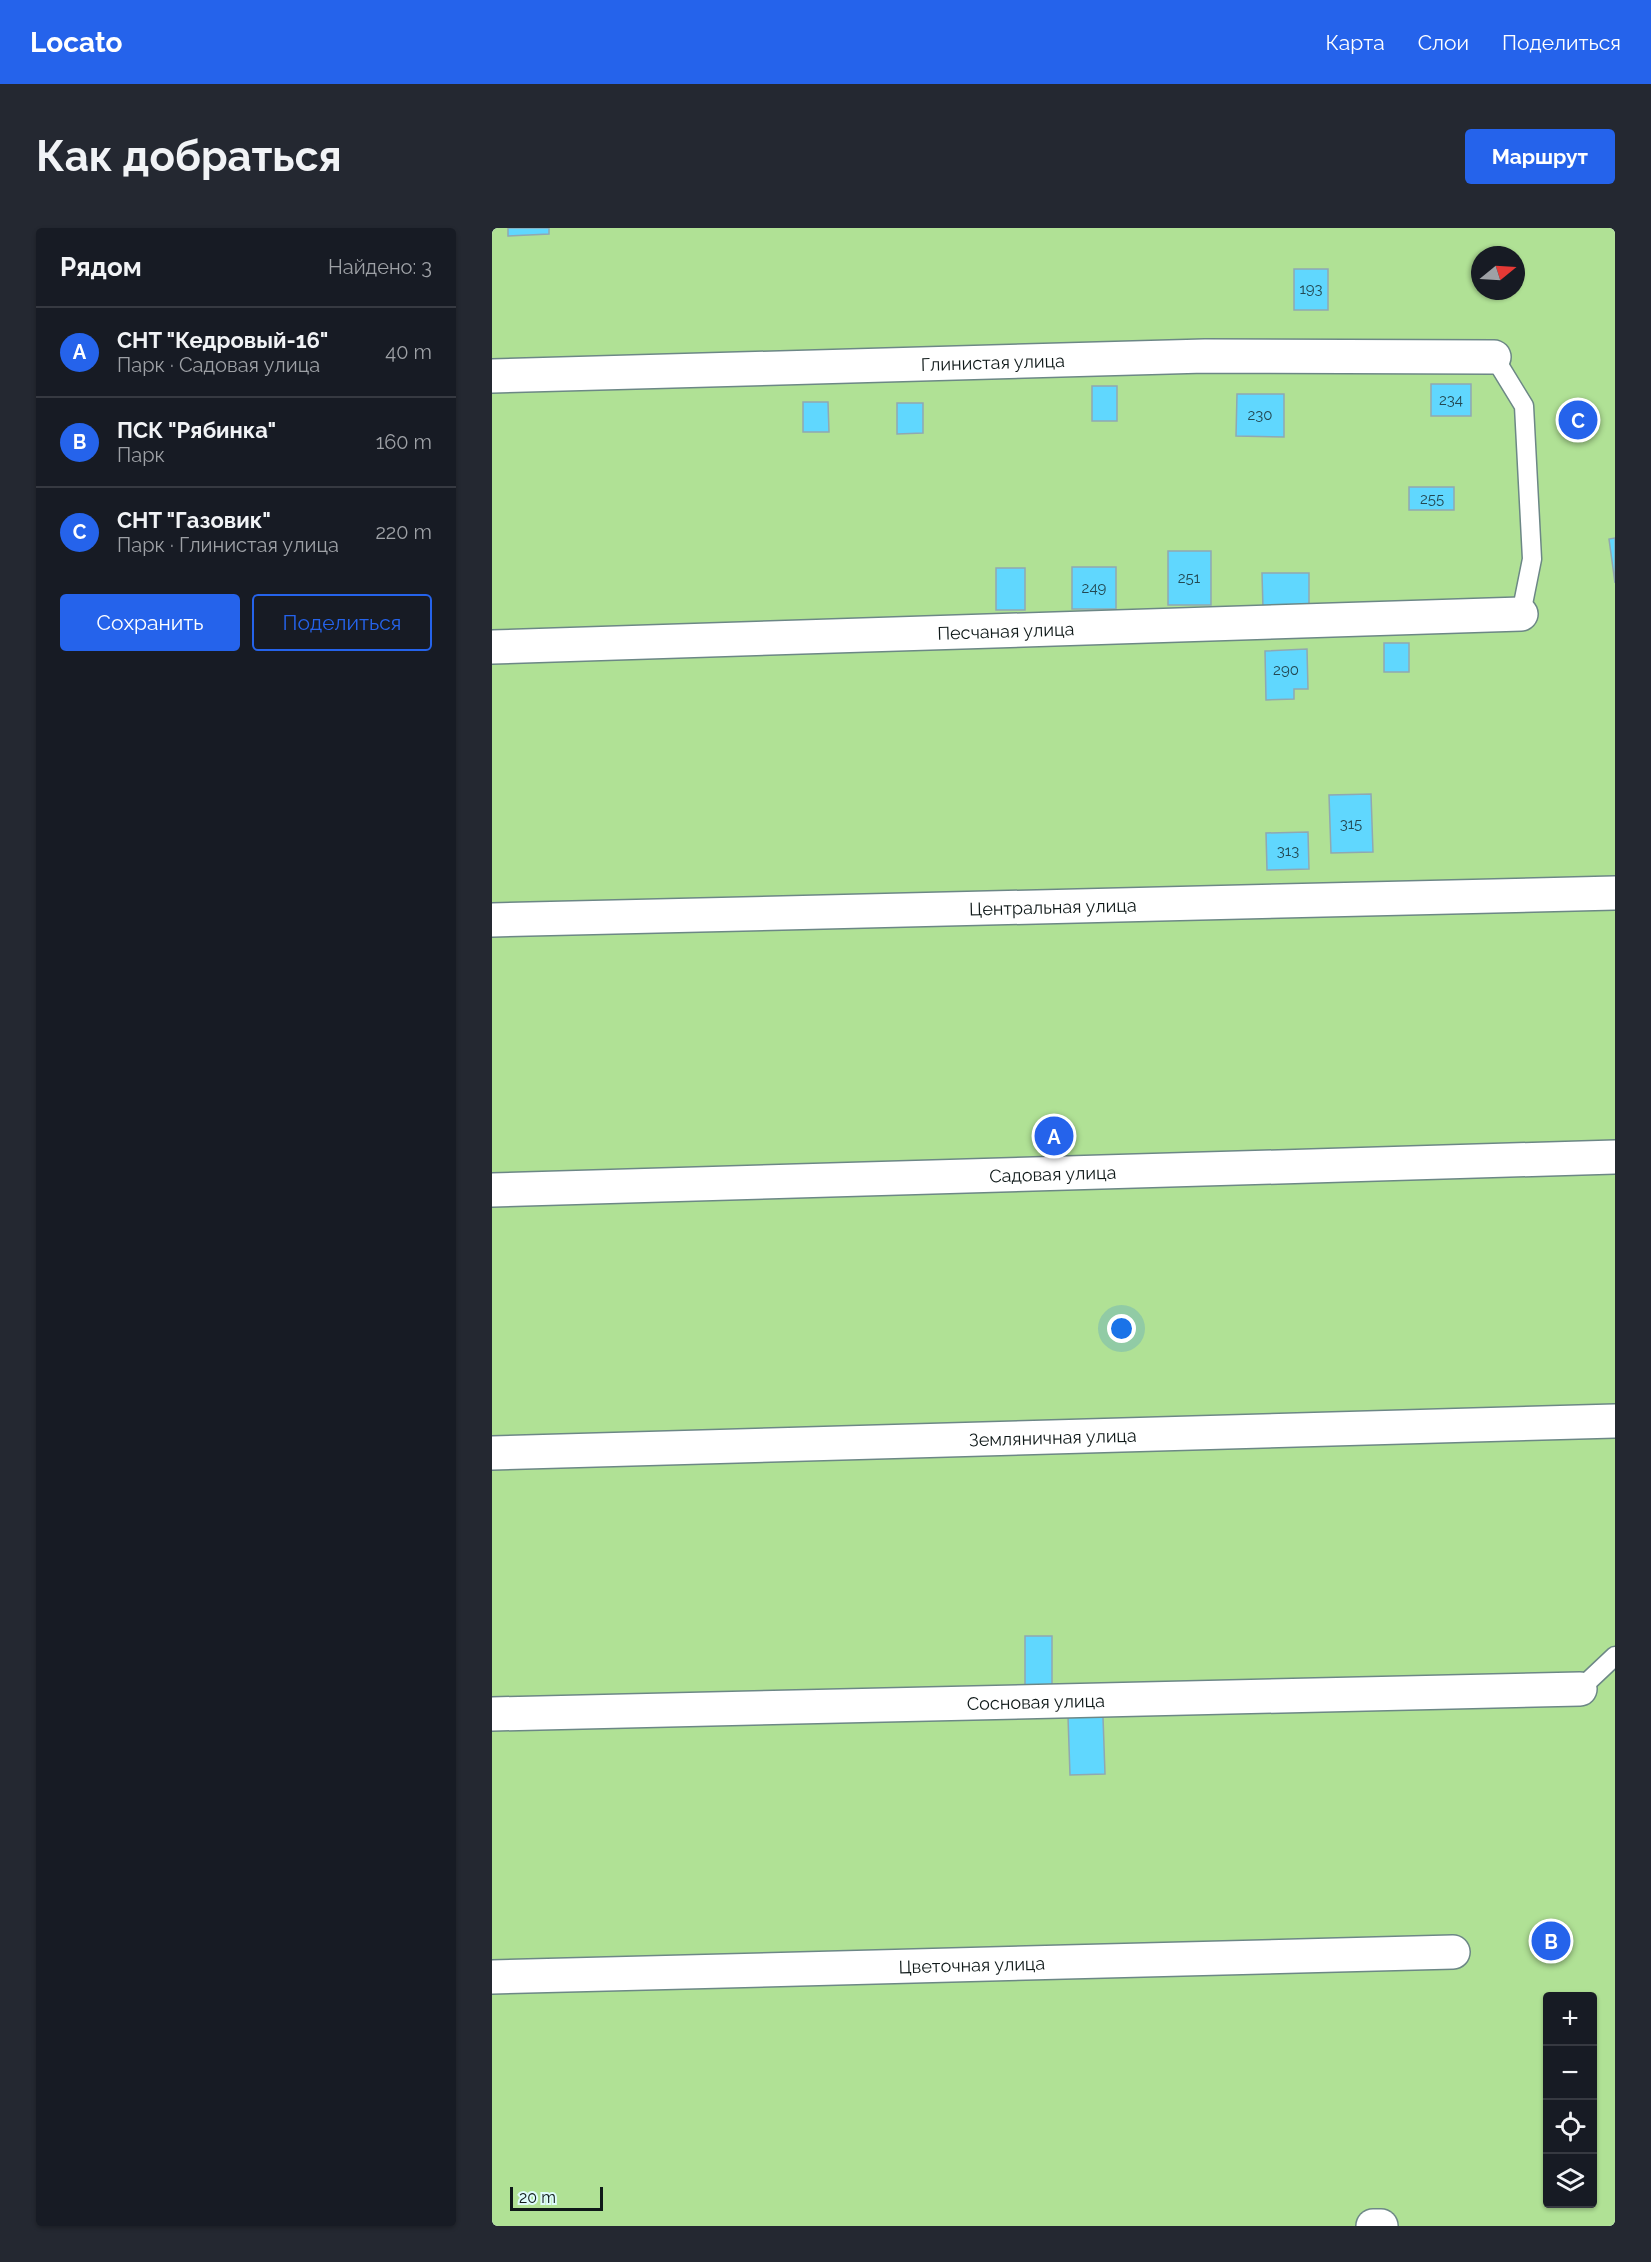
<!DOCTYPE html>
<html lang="ru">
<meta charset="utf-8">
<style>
:root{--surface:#171b24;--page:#242831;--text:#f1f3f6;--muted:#9ea1a6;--line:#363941;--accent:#2563eb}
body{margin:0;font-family:Raleway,sans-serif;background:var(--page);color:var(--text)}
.controls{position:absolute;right:18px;bottom:18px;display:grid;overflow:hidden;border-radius:6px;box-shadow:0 2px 4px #0004}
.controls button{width:54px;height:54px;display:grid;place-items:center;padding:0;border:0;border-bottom:2px solid var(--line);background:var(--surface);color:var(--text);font:30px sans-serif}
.compass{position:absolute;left:979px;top:18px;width:54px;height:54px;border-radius:50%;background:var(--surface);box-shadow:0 2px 4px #0004;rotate:72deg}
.scale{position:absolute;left:18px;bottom:15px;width:93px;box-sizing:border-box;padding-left:6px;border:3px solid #0f1919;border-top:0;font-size:16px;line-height:21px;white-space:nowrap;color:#0f1919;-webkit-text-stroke:4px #defbfa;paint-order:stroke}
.you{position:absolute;left:630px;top:1101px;width:21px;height:21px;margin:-15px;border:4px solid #fff;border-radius:50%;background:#1a73e8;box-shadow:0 0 0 9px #1a73e833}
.badge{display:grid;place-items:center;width:39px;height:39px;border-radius:50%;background:var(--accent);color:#fff;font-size:20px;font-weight:700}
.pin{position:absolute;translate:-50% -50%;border:3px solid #fff;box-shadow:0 2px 6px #0006}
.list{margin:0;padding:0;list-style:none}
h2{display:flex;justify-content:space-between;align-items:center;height:78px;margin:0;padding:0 24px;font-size:26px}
h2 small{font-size:20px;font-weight:400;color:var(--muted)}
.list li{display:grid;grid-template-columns:39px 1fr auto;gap:18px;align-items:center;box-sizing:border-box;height:90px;padding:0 24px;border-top:2px solid var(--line)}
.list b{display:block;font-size:22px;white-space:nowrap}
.list p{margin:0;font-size:20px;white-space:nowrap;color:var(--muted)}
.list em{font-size:20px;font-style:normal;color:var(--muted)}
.actions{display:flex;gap:12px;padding:18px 24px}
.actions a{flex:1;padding:14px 0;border:2px solid var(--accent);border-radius:6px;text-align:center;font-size:21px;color:var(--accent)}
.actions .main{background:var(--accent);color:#fff}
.icon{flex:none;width:33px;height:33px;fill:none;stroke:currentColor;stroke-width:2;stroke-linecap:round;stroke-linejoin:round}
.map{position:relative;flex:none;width:1123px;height:1998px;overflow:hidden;border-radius:6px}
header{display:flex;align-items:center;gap:36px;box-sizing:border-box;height:84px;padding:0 30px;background:var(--accent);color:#fff}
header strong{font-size:28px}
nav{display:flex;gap:33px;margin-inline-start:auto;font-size:21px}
.intro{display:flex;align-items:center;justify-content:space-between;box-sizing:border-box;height:144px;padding:0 36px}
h1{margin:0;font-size:42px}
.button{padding:15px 27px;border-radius:6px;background:var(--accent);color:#fff;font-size:21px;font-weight:700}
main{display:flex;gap:36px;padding:0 36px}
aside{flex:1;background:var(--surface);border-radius:6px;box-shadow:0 2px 4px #0004}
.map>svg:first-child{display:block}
.green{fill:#b0e195;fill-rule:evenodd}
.building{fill:#60d7fe;stroke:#90a8b1;stroke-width:1.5}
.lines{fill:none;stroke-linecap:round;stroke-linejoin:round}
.lane-casing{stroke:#6c8786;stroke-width:21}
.street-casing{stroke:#6c8786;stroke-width:36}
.lane{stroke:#fff;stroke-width:18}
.street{stroke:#fff;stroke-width:33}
.labels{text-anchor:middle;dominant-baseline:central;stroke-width:4.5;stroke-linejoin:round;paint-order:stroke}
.number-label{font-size:15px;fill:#234852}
.street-label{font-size:18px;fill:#0f1919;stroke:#defbfa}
</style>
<header>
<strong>Locato</strong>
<nav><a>Карта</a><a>Слои</a><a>Поделиться</a></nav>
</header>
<div class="intro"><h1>Как добраться</h1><a class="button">Маршрут</a></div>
<main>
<aside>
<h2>Рядом<small>Найдено: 3</small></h2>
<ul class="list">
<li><span class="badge">A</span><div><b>СНТ &quot;Кедровый-16&quot;</b><p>Парк · Садовая улица</p></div><em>40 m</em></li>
<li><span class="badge">B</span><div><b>ПСК &quot;Рябинка&quot;</b><p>Парк</p></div><em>160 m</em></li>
<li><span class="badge">C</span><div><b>СНТ &quot;Газовик&quot;</b><p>Парк · Глинистая улица</p></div><em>220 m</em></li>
</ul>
<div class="actions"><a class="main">Сохранить</a><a>Поделиться</a></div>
</aside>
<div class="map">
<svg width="1123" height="1998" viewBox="0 0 1123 1998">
<rect width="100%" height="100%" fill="#defbfa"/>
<path class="green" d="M0,0H1123V1998H0ZM988,27H1024V63H988ZM1056,1768H1100V1976H1056Z"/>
<g class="building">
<path d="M16,0H57V6L16,8Z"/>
<rect x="802" y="41" width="34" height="41"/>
<rect x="939" y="156" width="40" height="32"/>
<rect x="600" y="158" width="25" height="35"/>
<path d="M745,166H792V209L744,208Z"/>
<path d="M311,174H336L337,204H311Z"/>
<path d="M405,175H431V205L405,206Z"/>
<rect x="917" y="259" width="45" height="23"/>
<path d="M1123,310V355L1117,311Z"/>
<rect x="676" y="323" width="43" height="54"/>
<rect x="580" y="339" width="44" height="42"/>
<rect x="504" y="340" width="29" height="42"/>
<path d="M770,345H817V381H771Z"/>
<rect x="892" y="415" width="25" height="29"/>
<path d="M815,421L816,461H802V471L774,472L773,423Z"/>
<path d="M879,566L881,624L839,625L837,567Z"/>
<path d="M816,604L817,641L775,642L774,605Z"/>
<rect x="533" y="1408" width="27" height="52"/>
<path d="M576,1489H611L613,1546L578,1547Z"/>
</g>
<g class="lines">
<defs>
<g id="lane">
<path d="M1002,129L1032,178L1040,331L1029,386"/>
<path d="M1088,1461L1123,1428"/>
</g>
<g id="street">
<path id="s1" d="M0,148L713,128L1002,129"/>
<path id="s2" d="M0,419L1029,386"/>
<path id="s3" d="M0,692L1123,665"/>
<path id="s4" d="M0,962L1123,929"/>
<path id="s5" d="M0,1225L1123,1193"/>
<path id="s6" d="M0,1486L1088,1461"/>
<path id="s7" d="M0,1749L961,1724"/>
<path d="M881,1998H889"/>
</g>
</defs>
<use href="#lane" class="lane-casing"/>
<use href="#street" class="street-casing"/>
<use href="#lane" class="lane"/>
<use href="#street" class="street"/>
</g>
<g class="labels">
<g class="number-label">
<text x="819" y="61">193</text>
<text x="959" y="172">234</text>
<text x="768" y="187">230</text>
<text x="940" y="271">255</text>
<text x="697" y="350">251</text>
<text x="602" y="360">249</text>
<text x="794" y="442">290</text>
<text x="859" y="596">315</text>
<text x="796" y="623">313</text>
</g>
<g class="street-label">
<text stroke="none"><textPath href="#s1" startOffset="501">Глинистая улица</textPath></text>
<text stroke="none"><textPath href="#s2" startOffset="514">Песчаная улица</textPath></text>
<text stroke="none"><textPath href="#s3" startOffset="561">Центральная улица</textPath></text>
<text stroke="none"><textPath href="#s4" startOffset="561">Садовая улица</textPath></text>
<text stroke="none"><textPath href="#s5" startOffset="561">Земляничная улица</textPath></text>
<text stroke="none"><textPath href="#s6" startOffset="544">Сосновая улица</textPath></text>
<text stroke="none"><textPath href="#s7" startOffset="480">Цветочная улица</textPath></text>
</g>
</g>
</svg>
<div class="controls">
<button>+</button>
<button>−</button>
<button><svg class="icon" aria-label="locate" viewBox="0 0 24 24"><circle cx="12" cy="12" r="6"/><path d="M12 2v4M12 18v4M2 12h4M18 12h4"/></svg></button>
<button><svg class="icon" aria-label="layers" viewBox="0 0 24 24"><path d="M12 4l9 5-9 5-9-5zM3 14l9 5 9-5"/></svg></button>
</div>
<svg class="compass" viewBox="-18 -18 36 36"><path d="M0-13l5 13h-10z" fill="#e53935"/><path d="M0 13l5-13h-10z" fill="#9ea1a6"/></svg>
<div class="scale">20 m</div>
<div class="you"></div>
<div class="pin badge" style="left:562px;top:908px">A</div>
<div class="pin badge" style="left:1059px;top:1713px">B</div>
<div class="pin badge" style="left:1086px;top:192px">C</div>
</div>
</main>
